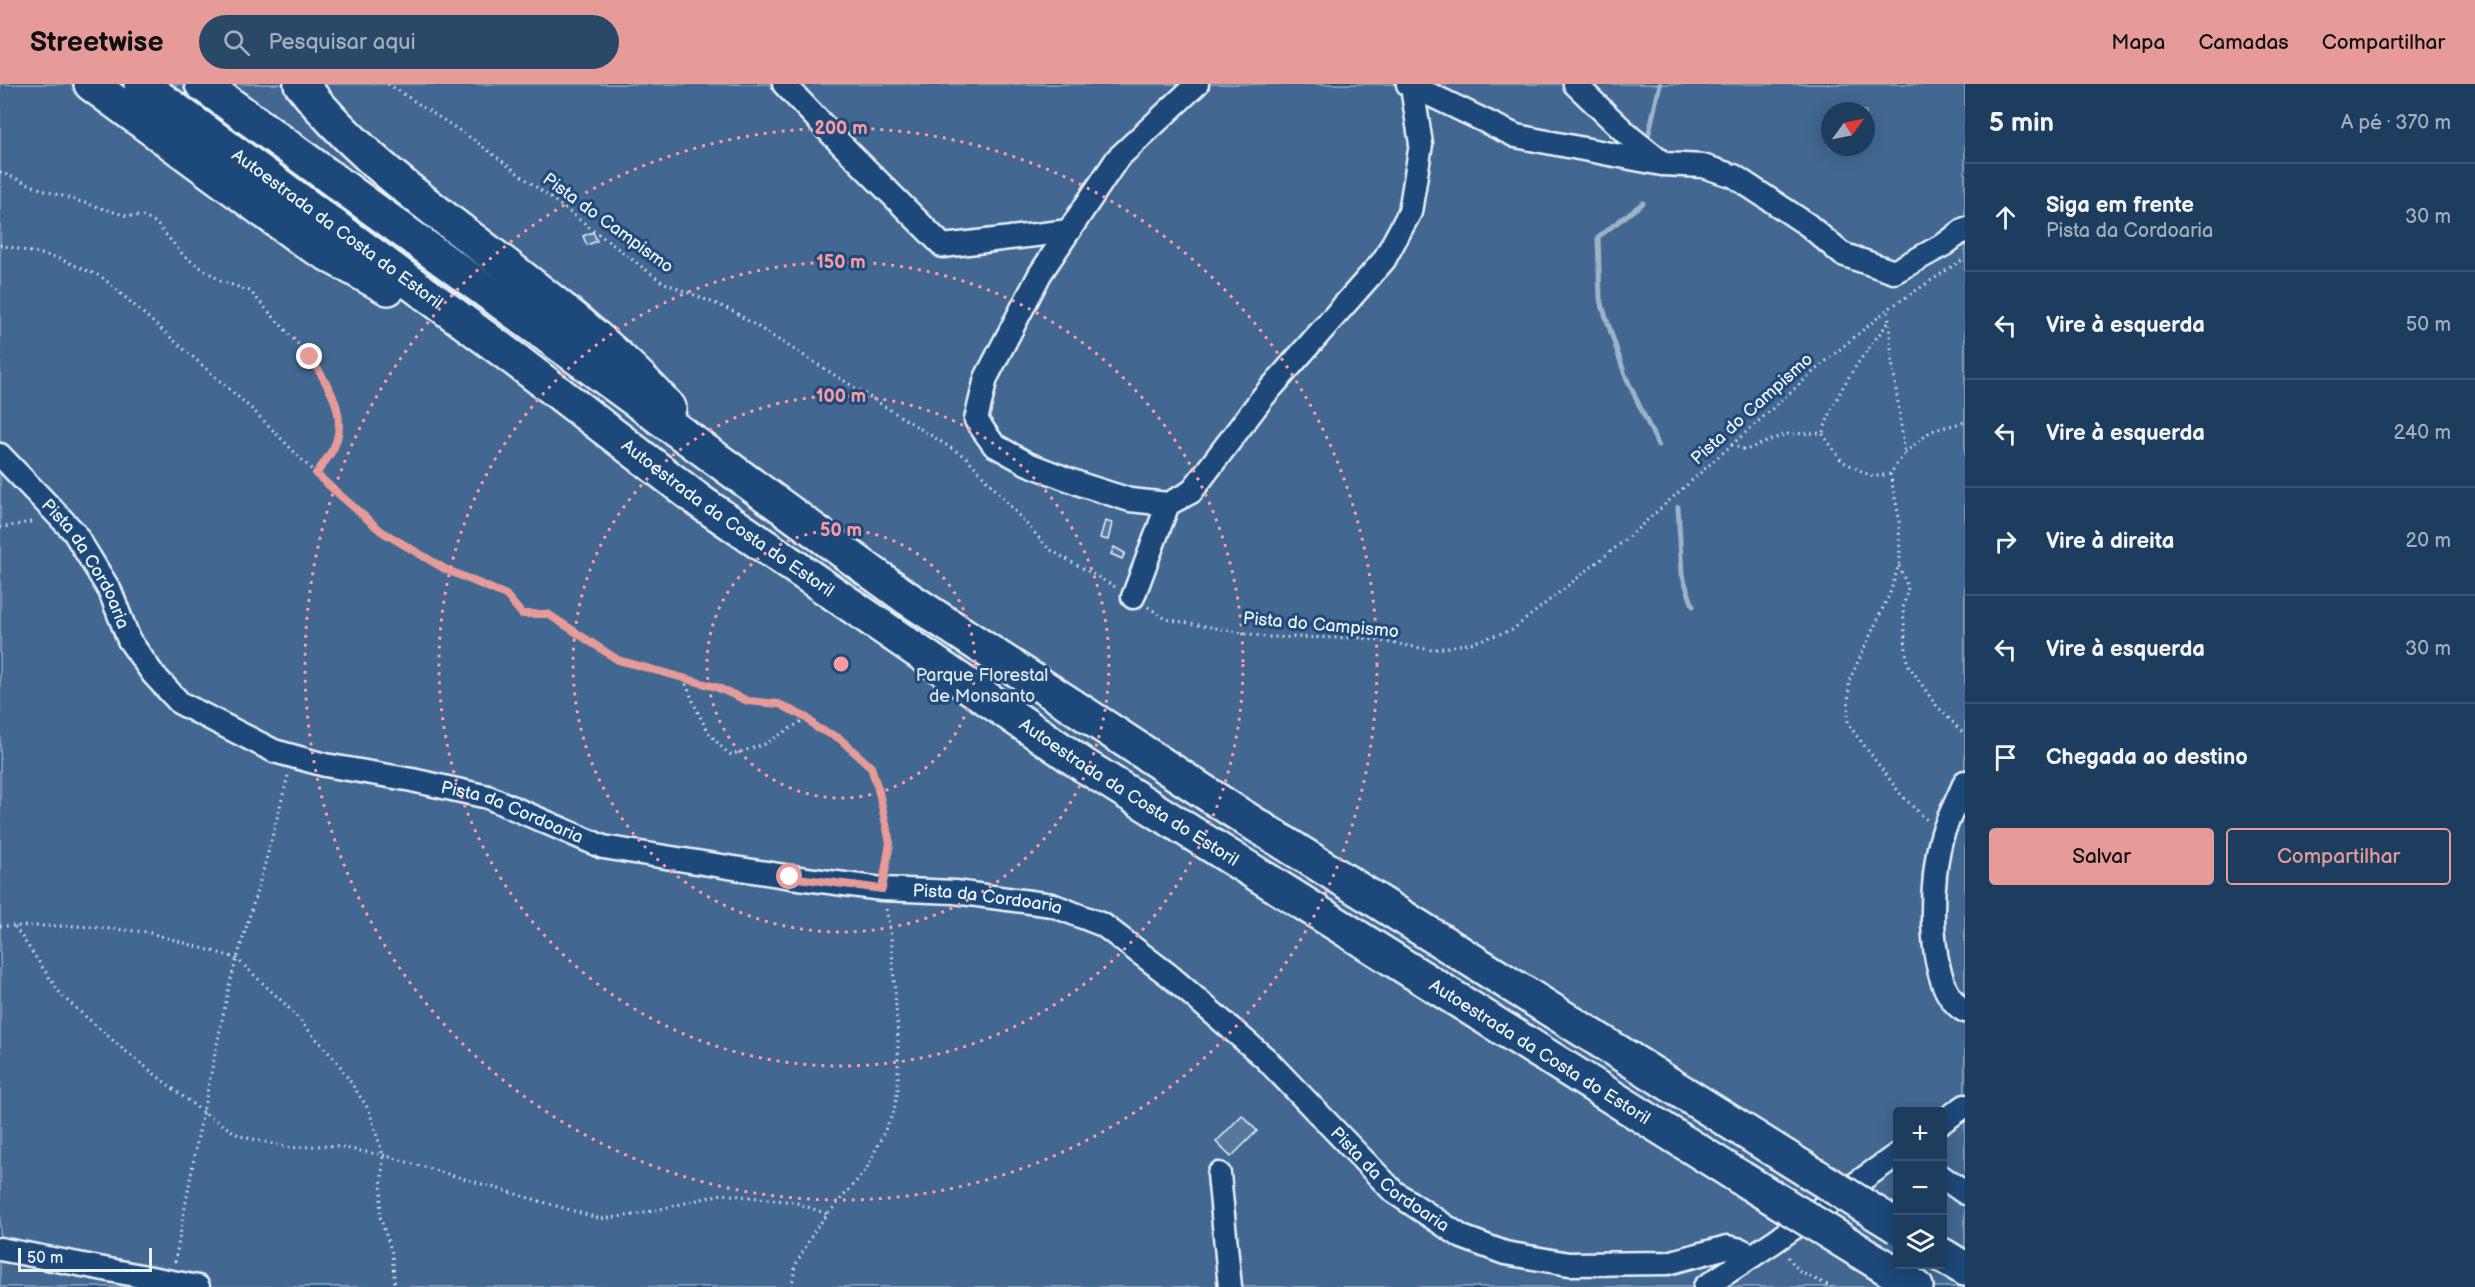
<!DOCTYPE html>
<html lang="pt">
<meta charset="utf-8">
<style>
:root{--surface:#1d3d5f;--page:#2a4868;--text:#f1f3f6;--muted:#a0aebd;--line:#3b5674;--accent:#e69b98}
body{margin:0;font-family:"Balsamiq Sans",sans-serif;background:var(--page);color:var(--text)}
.controls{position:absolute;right:18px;bottom:18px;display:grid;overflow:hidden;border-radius:6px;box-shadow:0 3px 15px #0003}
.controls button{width:54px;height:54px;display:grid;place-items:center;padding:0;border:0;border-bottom:2px solid var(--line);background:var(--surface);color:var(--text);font:30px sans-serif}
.compass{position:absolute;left:1821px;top:18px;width:54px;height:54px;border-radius:50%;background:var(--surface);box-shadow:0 3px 15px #0003;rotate:57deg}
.scale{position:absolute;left:18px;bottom:15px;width:134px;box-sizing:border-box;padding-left:6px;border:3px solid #e8f1f8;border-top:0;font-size:16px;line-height:21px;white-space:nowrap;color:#e8f1f8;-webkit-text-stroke:4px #1f4a7a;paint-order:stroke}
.stop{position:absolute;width:18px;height:18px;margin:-14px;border:4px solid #e69b98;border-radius:50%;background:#fff}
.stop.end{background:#e69b98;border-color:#fff;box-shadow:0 2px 6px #0008}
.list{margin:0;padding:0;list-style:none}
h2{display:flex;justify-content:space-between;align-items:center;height:78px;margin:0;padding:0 24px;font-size:26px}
h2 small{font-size:20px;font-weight:400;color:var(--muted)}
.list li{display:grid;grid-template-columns:39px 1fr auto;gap:18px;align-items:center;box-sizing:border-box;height:108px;padding:0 24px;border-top:2px solid var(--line)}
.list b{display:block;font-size:22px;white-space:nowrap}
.list p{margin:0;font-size:20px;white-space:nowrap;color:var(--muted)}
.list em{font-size:20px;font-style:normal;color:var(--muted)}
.actions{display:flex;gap:12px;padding:18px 24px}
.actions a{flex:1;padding:14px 0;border:2px solid var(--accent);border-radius:6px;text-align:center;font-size:21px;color:var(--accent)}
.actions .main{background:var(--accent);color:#111}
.icon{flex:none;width:33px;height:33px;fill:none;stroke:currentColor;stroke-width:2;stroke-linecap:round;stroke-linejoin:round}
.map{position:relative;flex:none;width:1965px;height:1203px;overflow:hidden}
header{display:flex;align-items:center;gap:36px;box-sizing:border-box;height:84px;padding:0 30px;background:var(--accent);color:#111}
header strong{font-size:28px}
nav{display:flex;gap:33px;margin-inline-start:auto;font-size:21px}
.search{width:420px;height:54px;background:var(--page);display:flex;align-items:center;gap:15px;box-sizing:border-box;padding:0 21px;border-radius:33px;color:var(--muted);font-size:22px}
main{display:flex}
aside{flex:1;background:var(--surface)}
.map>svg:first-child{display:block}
.green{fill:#436891;stroke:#96acc4;stroke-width:1.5;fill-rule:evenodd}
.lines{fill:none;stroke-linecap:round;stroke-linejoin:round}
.stream{stroke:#9db3c9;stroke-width:5}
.building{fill:#57789d;stroke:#e8f1f8;stroke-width:1.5}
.minor-casing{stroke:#e8f1f8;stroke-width:27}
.highway-casing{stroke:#e8f1f8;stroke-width:38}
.path{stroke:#e8f1f8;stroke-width:3;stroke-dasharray:1.5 4.5;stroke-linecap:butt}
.minor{stroke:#1f4a7a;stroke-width:22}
.highway{stroke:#1f4a7a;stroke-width:33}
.highway-bridge-casing{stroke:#e8f1f8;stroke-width:38;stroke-linecap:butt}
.highway-bridge{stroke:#1f4a7a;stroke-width:33}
.route{stroke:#e69b98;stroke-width:8}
.ring{fill:none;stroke:#ff9aa2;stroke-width:3;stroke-dasharray:3 6}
.labels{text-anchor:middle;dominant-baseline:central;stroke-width:6;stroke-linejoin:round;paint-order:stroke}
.street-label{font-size:18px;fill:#e8f1f8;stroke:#1f4a7a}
.park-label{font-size:18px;fill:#d8e3ee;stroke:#1f4a7a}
.centre{fill:#ff9aa2;stroke:#1f4a7a;stroke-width:3}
.ring-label{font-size:18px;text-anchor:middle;font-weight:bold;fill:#ff9aa2;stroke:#1f4a7a;stroke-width:6;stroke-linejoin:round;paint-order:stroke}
</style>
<header>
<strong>Streetwise</strong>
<div class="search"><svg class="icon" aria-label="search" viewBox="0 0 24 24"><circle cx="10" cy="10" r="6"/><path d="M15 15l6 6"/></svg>Pesquisar aqui</div>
<nav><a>Mapa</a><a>Camadas</a><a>Compartilhar</a></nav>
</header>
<main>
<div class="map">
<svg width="1965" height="1203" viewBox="0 0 1965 1203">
<rect width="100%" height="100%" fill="#27517f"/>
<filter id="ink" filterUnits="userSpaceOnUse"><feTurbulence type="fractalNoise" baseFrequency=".0167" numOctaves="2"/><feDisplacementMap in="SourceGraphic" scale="12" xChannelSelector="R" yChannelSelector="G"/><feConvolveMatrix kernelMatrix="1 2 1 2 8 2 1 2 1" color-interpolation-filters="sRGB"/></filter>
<g filter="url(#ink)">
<path class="green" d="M0,0H1965V1203H0ZM1830,27H1866V63H1830ZM1898,1028H1942V1180H1898Z"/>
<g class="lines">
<g class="stream">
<path d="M1648,53L1660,0"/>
<path d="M1643,119L1598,153L1600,215L1625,291L1658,361"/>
<path d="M1678,423L1682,490L1693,522"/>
</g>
</g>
<g class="building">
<path d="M593,148L597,157L587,161L583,152Z"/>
<path d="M1105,437L1112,439L1108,456L1100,454Z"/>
<path d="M1114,463L1125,469L1122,475L1111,470Z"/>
<path d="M1242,1031L1257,1047L1231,1073L1216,1058Z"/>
</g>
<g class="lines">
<defs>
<g id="minor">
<path d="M784,0L840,59L943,162L1069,147"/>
<path d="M1197,0L1117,75L1040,190L986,294L976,336L994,361L1028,380L1083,401L1130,416L1168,420L1191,408L1263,313L1384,176L1410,128L1421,60L1412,3"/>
<path d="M1408,0L1516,52L1662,80"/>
<path d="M1575,0L1630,53L1664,80L1703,82L1734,92L1808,141L1842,170L1894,188L1945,160L1965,145"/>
<path id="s1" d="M0,371L74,448L110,507L129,556L153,590L180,619L274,667L325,681L412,696L488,713L603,763L791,793L882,805L955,808L1052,821L1103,841L1170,892L1265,974L1394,1108L1462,1153L1505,1169L1569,1180L1668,1179L1727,1163L1741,1166L1752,1172"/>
<path d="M1133,513L1168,420"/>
<path d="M1965,698C1958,715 1949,732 1943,749C1930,788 1923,905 1965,927"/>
<path d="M1942,1038L1965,1022"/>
<path d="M1219,1090L1230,1203"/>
<path d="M1942,1093L1965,1109"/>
<path d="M0,1165L198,1203"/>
<path d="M1705,1203L1775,1157L1898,1070"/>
</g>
<g id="highway">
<path d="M91,0L306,158L388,204"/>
<path id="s2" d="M141,0L517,277L702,419L1085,682L1741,1094"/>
<path d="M202,0L907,514L1232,726L1773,1065"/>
<path d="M301,0C342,53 394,95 447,136C523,195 604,252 669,324"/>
<path d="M1942,1171L1965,1185"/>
<path d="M1882,1181L1916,1203"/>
</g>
</defs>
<use href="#minor" class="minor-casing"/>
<use href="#highway" class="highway-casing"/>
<g class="path">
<path d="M388,0L474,56L662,198L731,226L967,374L1049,465L1117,504"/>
<path d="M0,88L43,106L127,132H142L156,139L185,173L221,197L250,207L310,273L334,312L339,338L335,362L316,390"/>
<path d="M0,161L55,173L102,193L253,326L316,390L381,447L445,485L506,511L522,530H548L618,576L684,595C696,624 705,652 731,671L765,660L807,634L817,644L839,654L871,683L879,708L890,759L885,785"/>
<path d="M1823,348C1838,304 1859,276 1888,239"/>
<path d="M1731,361L1746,366L1786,350L1822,349L1842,377L1873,393L1890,390L1905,369L1892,277L1888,225"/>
<path d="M1905,369L1931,347L1965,338"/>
<path d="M1890,390L1899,433L1900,477L1890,509L1849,597L1848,640L1902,712L1928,737"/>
<path d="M0,444L35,437"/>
<path d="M1899,482L1908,504L1903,524L1907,579L1935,620L1965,651"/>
<path d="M1148,523L1166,535L1266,553L1362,554L1432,566L1471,559L1512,546L1624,457L1821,281L1888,225L1965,174"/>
<path d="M684,595L716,603L748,617L779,620L807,634"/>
<path d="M0,842H77L147,848L236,874L286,921L338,979L369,1026L383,1071L380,1133L392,1169L395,1203"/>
<path d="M15,843L62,912L124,966L204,1029L240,1052L291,1064L328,1061L383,1071L601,1135L640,1130L722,1110L794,1118L827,1130"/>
<path d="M1788,1173L1800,1188L1832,1203"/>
<path d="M175,1178L199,1047L230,898L265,780L288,692"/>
<path d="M792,1203L795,1182L816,1144L866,1086L894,1027L898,1006V951L891,852L886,824"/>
</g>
<use href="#minor" class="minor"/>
<use href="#highway" class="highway"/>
<defs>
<g id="highway-bridge">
<path d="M1773,1065L1898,1143"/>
<path d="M1741,1094L1882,1181"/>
</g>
</defs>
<use href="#highway-bridge" class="highway-bridge-casing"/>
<use href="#highway-bridge" class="highway-bridge"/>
</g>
</g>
<g class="lines" filter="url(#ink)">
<path class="route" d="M310,273C327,299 349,330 334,363C330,372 322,381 316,390L381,447L445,485L506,511L522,530H548L618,576L716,603L748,617L779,620L807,634L817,644L839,654L871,683L879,708L890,759L882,805L790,793"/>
</g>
<g class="ring">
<circle cx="841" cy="580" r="134"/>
<circle cx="841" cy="580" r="268"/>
<circle cx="841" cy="580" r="402"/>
<circle cx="841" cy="580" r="536"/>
</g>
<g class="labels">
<g class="street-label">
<text transform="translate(608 139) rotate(36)">Pista do Campismo</text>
<text stroke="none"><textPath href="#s2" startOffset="244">Autoestrada da Costa do Estoril</textPath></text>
<text transform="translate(1752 325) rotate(-42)">Pista do Campismo</text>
<text stroke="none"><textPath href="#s2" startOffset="730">Autoestrada da Costa do Estoril</textPath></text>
<text stroke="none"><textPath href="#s1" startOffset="140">Pista da Cordoaria</textPath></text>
<text transform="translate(1321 541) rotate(5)">Pista do Campismo</text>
<text stroke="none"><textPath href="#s2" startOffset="1216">Autoestrada da Costa do Estoril</textPath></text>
<text stroke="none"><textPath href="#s1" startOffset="662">Pista da Cordoaria</textPath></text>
<text stroke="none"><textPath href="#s1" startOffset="1148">Pista da Cordoaria</textPath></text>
<text stroke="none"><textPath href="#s2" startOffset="1702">Autoestrada da Costa do Estoril</textPath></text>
<text stroke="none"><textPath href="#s1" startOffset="1652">Pista da Cordoaria</textPath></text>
</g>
<g class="park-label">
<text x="982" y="591">Parque Florestal<tspan x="982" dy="21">de Monsanto</tspan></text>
</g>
</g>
<circle cx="841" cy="580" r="9" class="centre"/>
<g class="ring-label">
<text x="841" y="50">200 m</text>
<text x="841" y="184">150 m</text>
<text x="841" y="318">100 m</text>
<text x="841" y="452">50 m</text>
</g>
</svg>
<div class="controls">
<button>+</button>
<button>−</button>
<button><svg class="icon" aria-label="layers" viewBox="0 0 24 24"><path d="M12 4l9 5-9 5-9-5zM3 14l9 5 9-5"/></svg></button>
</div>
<svg class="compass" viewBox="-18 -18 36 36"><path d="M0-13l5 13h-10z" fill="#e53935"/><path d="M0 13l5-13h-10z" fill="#a0aebd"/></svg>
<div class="scale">50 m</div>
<div class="stop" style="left:790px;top:793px"></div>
<div class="stop end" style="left:310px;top:273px"></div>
</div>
<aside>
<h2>5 min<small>A pé · 370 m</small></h2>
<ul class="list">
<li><svg class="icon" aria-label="ahead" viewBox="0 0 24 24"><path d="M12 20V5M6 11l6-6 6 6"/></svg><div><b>Siga em frente</b><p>Pista da Cordoaria</p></div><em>30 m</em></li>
<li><svg class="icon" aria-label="left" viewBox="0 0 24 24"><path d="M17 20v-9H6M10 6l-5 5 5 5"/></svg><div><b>Vire à esquerda</b></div><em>50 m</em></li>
<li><svg class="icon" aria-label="left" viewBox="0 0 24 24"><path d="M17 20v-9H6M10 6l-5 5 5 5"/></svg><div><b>Vire à esquerda</b></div><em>240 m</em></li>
<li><svg class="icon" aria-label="right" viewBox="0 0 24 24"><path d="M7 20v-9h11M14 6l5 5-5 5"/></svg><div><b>Vire à direita</b></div><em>20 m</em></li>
<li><svg class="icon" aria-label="left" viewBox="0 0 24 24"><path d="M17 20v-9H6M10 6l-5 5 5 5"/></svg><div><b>Vire à esquerda</b></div><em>30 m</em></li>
<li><svg class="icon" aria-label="arrive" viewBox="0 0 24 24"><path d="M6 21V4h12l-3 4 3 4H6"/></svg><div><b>Chegada ao destino</b></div></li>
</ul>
<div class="actions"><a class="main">Salvar</a><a>Compartilhar</a></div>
</aside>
</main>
